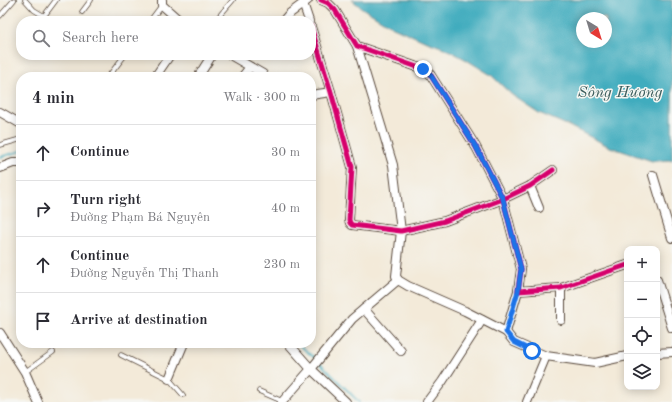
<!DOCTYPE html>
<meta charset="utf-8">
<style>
:root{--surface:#fff;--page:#f2f2f3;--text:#2b2b33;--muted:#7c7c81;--line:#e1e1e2}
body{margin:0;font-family:"Old Standard TT",serif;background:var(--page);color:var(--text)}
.controls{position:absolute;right:12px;bottom:12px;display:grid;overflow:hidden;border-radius:8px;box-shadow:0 2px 10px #0003}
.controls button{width:36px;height:36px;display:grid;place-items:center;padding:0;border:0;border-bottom:1px solid var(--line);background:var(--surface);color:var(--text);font:20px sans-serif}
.compass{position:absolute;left:576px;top:12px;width:36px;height:36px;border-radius:50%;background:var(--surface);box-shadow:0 2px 10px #0003;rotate:142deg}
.stop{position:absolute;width:12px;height:12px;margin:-9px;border:3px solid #1a73e8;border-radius:50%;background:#fff}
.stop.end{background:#1a73e8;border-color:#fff;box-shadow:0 1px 4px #0008}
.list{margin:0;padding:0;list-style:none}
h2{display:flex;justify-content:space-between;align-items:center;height:52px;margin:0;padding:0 16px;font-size:17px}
h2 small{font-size:13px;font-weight:400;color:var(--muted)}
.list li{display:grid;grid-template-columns:26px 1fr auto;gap:12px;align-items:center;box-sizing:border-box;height:56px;padding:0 16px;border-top:1px solid var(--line)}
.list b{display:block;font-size:15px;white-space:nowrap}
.list p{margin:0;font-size:13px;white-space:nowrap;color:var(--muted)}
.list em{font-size:13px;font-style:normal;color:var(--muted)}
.icon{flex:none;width:22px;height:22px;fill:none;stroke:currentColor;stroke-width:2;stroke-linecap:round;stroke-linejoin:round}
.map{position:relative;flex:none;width:672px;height:402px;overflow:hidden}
.search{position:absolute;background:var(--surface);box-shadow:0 2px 10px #0003;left:16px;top:16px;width:300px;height:44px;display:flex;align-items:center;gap:10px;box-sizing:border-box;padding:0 14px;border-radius:16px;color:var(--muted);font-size:15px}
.panel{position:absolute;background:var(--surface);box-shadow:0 2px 10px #0003;left:16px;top:72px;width:300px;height:276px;border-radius:16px}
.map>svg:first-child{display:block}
.water{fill:#3facbe;stroke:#3d6b6e;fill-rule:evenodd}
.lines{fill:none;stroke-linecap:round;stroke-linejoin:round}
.stream{stroke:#3facbe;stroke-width:2}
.lane-casing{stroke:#57473a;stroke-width:5.5}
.street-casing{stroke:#57473a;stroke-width:10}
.lane{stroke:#fff;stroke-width:4}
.street{stroke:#fff;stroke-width:8}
.cycleway-casing{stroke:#f6f6f2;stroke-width:8}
.cycleway{stroke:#d6006c;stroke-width:5}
.route{stroke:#1a73e8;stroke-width:5}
.labels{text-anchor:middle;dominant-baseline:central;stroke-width:3;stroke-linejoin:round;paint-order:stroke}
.water-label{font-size:16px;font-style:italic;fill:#3d5e5e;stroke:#f6f6f2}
</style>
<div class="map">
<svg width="672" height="402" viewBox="0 0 672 402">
<rect width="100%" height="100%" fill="#f6f6f2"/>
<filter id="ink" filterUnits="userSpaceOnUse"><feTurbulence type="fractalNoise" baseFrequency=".025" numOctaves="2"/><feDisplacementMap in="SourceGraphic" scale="8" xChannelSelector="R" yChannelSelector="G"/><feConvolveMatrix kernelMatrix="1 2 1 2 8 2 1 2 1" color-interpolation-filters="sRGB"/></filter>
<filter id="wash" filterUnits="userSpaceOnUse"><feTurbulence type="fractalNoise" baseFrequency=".012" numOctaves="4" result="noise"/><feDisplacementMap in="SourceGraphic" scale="16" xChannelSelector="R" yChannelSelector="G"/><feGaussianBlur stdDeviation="0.9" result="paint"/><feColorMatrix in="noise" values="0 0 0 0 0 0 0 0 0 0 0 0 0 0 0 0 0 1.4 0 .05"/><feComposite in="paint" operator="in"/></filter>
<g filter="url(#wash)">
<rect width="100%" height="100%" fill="#f3ead9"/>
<path class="water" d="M352,0H672V160L652,161L610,147L569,126L539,113L512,95L491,75L465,59L444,48L422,40L391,26L362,8ZM582,18H606V42H582Z"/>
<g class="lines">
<g class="stream">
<path d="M0,157L21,151"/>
<path d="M297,343L316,359"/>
<path d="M319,362L359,402"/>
</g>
</g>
</g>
<g filter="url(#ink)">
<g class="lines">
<defs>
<g id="lane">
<path d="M25,0L34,10L44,16L56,0"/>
<path d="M82,12L91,0"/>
<path d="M0,16L14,0"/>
<path d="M150,21L162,5"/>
<path d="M215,21L233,0"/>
<path d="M108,77L125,55"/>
<path d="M0,145L21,139"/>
<path d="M121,355L169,379L183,395"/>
<path d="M25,372L53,352"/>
<path d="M259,391L282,401"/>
</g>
<g id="street">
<path d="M162,0V5L180,21"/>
<path d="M321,0L328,3L335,10L357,46L423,69L430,74L476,147L503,199L521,269L518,291L561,288L627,265"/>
<path d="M303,3L309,21"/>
<path d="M283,21L289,14L308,0"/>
<path d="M311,27L331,92L352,167L349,220L350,223L352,225L401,231L445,221L503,199L530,186L553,170"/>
<path d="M357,46L393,165L401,231L396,276L398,280"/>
<path d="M230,55L263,74"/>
<path d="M155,77L170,55"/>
<path d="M198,77L212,55"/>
<path d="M242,77L250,67"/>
<path d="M311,95L331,92"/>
<path d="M0,112L21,124"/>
<path d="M0,168L13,163H21"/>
<path d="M653,175L672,238"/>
<path d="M530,186L539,208"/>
<path d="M657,280L672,328"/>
<path d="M561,288V320"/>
<path d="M364,309L401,351"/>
<path d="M506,332L514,342L546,356L595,363L627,356"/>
<path d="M0,333L25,372L38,402"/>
<path d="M288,343L311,369L346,402"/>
<path d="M657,353L672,352"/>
<path d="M169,379L184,343"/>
<path d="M282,402L311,369L352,319L398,280L408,286L465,311L506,332L518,291"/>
<path d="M427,402L442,382L482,320"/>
<path d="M527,402L546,356"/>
</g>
</defs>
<use href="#lane" class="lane-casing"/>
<use href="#street" class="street-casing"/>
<use href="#lane" class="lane"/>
<use href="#street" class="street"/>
<defs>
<g id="cycleway">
<path d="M321,0L328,3L335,10L357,46L423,69L430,74L476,147L503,199L521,269L518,291L561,288L627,265"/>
<path d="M311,27L331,92L352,167L349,220L350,223L352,225L401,231L445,221L503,199L530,186L553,170"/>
</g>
</defs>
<use href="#cycleway" class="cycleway-casing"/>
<use href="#cycleway" class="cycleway"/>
</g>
</g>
<g class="lines" filter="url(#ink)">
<path class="route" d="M423,69L430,74L476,147L503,199L521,269L518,291L506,332L514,342L532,351"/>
</g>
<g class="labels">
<g class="water-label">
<text x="620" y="93">Sông Hương</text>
</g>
</g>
</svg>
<div class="controls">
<button>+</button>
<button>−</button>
<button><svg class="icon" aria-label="locate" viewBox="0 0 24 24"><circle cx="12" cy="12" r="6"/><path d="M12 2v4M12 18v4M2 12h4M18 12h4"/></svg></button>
<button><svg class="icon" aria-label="layers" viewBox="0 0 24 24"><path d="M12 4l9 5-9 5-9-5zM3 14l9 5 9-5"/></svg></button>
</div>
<svg class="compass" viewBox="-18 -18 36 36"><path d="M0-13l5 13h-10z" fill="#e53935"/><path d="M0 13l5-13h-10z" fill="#7c7c81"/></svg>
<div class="stop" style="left:532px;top:351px"></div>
<div class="stop end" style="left:423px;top:69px"></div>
<div class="search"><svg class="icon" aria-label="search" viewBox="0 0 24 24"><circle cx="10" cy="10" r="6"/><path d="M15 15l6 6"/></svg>Search here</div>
<section class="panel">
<h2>4 min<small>Walk · 300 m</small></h2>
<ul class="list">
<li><svg class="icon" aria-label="ahead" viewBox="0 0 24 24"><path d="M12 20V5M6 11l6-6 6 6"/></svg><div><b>Continue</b></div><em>30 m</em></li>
<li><svg class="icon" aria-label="right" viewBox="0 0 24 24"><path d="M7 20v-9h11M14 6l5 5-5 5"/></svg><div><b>Turn right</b><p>Đường Phạm Bá Nguyên</p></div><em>40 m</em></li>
<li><svg class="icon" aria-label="ahead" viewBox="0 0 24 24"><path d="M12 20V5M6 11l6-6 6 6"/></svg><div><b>Continue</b><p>Đường Nguyễn Thị Thanh</p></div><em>230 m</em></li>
<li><svg class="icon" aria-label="arrive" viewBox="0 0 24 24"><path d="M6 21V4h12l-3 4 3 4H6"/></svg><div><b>Arrive at destination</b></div></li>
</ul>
</section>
</div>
